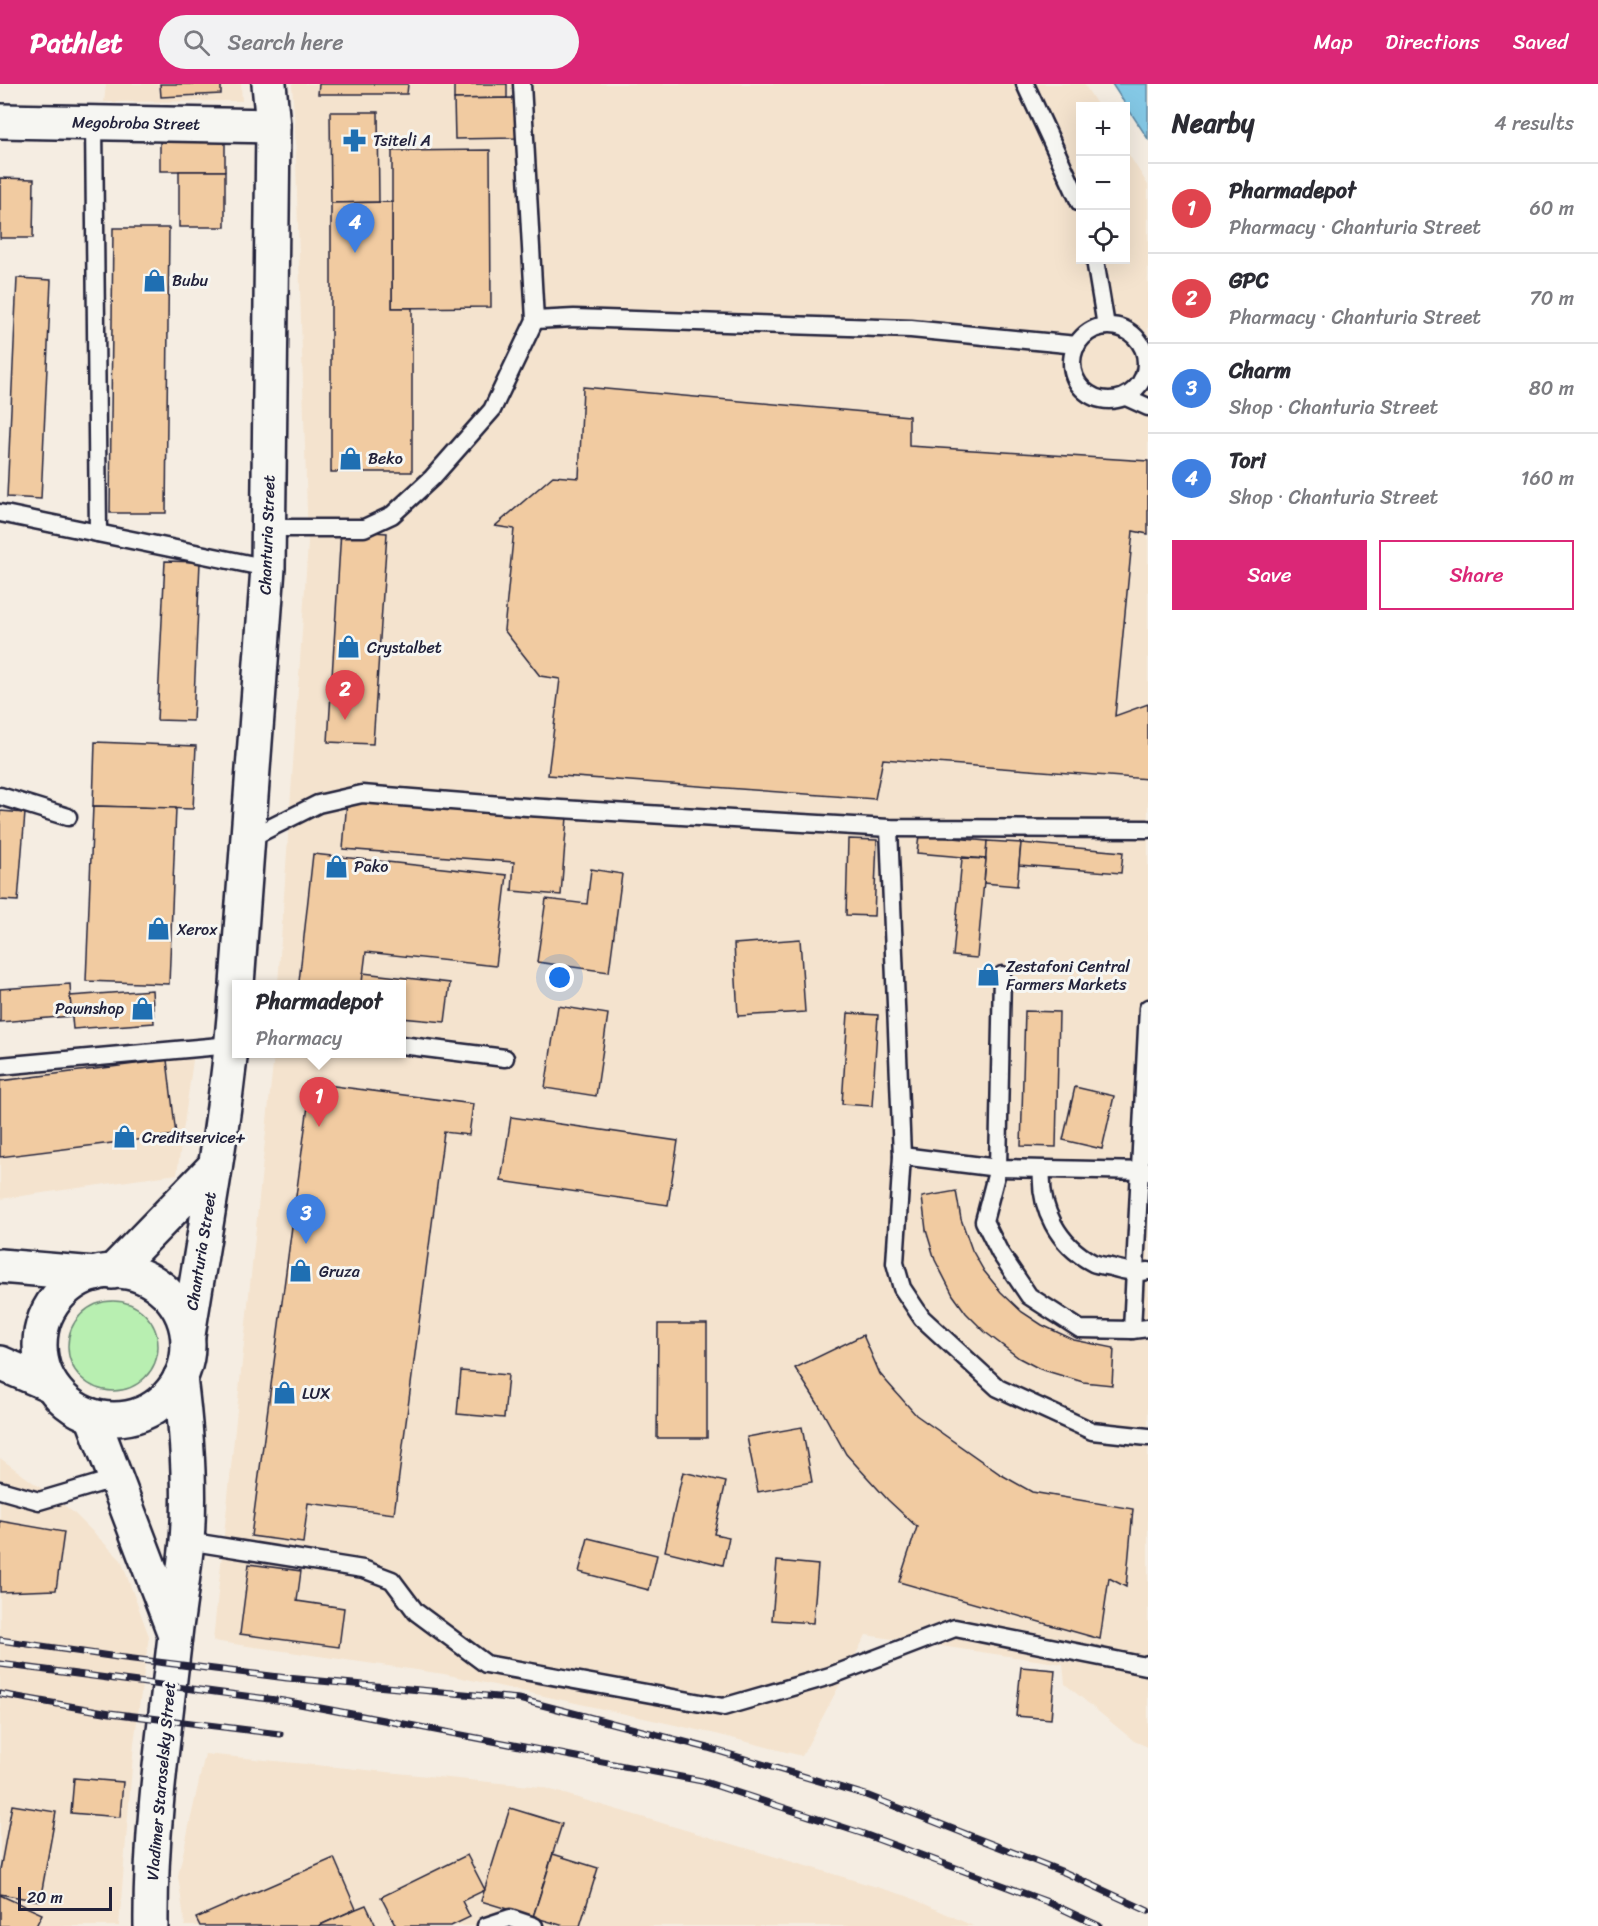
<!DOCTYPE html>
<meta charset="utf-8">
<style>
:root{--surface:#fff;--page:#f2f2f3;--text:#2b2b33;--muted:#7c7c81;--line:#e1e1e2;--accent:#db2777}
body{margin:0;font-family:Sriracha,sans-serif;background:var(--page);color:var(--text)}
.controls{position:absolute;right:18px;top:18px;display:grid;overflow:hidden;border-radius:0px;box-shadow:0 6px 24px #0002}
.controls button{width:54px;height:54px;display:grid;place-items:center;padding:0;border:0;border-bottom:2px solid var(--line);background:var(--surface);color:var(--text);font:30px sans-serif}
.scale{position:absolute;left:18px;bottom:15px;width:94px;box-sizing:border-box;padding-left:6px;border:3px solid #22223b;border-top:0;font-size:16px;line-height:21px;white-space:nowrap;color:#22223b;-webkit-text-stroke:4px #f6f6f2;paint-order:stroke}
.you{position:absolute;left:560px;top:894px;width:21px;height:21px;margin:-15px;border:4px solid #fff;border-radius:50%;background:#1a73e8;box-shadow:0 0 0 9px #1a73e833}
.badge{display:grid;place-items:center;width:39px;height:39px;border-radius:50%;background:var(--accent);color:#fff;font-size:20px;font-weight:700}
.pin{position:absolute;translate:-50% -50px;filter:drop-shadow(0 2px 3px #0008)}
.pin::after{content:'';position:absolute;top:32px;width:21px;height:18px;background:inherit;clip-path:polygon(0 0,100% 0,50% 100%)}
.popup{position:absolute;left:232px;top:896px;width:174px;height:78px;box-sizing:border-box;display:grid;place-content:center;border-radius:0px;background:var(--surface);filter:drop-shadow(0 2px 4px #0005);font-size:20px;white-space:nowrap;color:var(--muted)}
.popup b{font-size:22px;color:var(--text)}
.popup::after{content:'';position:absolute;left:50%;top:100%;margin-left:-12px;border:12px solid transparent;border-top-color:var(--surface)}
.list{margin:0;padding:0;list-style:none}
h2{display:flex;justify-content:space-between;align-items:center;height:78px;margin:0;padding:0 24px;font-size:26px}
h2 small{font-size:20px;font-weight:400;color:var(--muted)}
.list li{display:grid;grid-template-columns:39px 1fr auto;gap:18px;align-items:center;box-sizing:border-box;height:90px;padding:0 24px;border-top:2px solid var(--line)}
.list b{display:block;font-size:22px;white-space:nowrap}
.list p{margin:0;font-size:20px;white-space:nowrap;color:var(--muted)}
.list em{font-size:20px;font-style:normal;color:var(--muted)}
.actions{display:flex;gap:12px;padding:18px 24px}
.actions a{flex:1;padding:14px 0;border:2px solid var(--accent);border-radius:0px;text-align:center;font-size:21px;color:var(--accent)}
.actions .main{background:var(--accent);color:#fff}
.icon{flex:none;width:33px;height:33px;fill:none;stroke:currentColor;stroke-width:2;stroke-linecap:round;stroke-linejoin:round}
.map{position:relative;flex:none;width:1148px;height:1842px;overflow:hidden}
header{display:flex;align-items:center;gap:36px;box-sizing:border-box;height:84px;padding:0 30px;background:var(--accent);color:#fff}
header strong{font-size:28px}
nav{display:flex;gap:33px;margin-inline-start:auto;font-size:21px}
.search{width:420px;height:54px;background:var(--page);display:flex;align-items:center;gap:15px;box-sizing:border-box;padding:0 21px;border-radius:33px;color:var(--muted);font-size:22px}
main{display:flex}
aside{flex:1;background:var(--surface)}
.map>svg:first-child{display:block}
.built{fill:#f4e3ce}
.green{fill:#b8efb1;stroke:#6d8876;stroke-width:1.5}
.water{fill:#84c8e5;stroke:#5d86a1;stroke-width:1.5}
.building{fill:#f1cba1;stroke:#22223b;stroke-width:1.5}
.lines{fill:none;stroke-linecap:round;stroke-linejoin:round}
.service-casing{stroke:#22223b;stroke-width:21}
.minor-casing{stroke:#22223b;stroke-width:38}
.tertiary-casing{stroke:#22223b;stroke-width:38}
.secondary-casing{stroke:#22223b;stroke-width:38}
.service{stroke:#f6f6f2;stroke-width:16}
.minor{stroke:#f6f6f2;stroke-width:33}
.tertiary{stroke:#f6f6f2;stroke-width:33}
.secondary{stroke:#f6f6f2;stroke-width:33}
.rail-casing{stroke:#22223b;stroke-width:7}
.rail{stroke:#f6f6f2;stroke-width:4.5;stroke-dasharray:14;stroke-linecap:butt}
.labels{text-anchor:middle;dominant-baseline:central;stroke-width:6;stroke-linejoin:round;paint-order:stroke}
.street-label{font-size:16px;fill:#22223b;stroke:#f6f6f2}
.poi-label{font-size:16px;fill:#22223b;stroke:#f6f6f2;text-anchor:start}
</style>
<header>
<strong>Pathlet</strong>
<div class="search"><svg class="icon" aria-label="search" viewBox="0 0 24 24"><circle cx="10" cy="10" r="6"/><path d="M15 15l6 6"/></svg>Search here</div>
<nav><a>Map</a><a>Directions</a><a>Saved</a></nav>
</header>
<main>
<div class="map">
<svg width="1148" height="1842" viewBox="0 0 1148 1842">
<rect width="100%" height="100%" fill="#f5ede2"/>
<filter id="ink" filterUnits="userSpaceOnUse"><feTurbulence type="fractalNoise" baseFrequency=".0167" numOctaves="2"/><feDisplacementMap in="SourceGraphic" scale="12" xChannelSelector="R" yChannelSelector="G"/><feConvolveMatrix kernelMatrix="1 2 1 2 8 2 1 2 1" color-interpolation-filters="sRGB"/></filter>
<g filter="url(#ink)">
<g class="built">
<path d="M106,0H241L242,17L104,18Z"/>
<path d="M292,0H1084L1098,22H1080V176H1126V66L1148,101V1663L1134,1657L1065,1600L1063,1580L866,1551L802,1672L716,1650L444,1590L213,1557L274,970H401V900H278L308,459L295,47Z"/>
<path d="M196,955L177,1090L0,1115V971Z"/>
<path d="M0,1374L73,1428L121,1476L149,1552L134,1659L119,1842H0Z"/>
<path d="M205,1670L541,1703L907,1812L973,1842H185L178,1792Z"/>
</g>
<circle class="green" cx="113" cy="1262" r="45"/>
<path class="water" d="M1112,0H1148V55Z"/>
<g class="building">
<path d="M160,0H221V10L161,13Z"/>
<path d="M319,0H408L407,10H318Z"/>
<path d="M454,0H507V14L454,15Z"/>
<path d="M515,14L516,54L455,55L454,15Z"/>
<path d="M330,28H378L379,118L331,119Z"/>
<rect x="160" y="57" width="65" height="30"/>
<path d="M490,66L491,223L392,224V67Z"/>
<rect x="179" y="87" width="46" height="56"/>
<path d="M0,94L34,95L33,154H0Z"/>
<path d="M392,118V224H412V388H331V119Z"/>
<path d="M113,144H169L166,429H110Z"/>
<path d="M17,194L51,196L41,415L7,413Z"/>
<path d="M583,303L909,332V362L1148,377V450L1133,447L1115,632L1148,620V695L883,675L875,715L548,691L560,595L540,592L504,546L514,445L495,442L553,392L579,394Z"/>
<path d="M341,446L387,449L373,660L328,658Z"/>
<path d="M165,477L200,478L193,637L157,636Z"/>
<path d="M95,658L196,662L193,725L93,722Z"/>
<path d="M347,716L567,733L561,811L512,807L514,778L343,765Z"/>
<path d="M93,722L176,724L169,900L86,897Z"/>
<path d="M0,727L25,729L18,817L0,816Z"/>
<path d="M919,751L987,757L986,775L917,769Z"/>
<path d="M848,755L877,756L874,832L846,831Z"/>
<path d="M987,757L1021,759L1017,802L984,799Z"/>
<path d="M1021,759L1123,768L1121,789L1019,781Z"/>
<path d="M313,770L507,791L496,882L366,868L362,900H323L299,898Z"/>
<path d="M962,774L986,775L977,874L953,872Z"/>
<path d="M591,785L622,790L609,888L537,878L546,815L587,820Z"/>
<path d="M800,855L805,928L738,932L734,860Z"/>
<path d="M363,889L450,899L445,938L401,934V900H362Z"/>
<path d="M70,900L72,932L0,938V905Z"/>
<path d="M152,906L154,939L73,945L70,912Z"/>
<path d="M558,922L608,930L596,1012L545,1004Z"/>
<path d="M1025,927L1059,928L1056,1063L1021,1062Z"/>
<path d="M848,929L878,931L872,1022L842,1020Z"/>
<path d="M167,976L176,1051L0,1073V997Z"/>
<path d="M311,999L473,1020L469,1051L444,1048L394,1430L308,1419L303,1459L251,1452Z"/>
<path d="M1075,1003L1114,1012L1102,1065L1063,1056Z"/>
<path d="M511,1033L678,1057L668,1121L501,1097Z"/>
<path d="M956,1107L961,1135L972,1166L984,1187L1001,1208L1022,1228L1042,1241L1074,1256L1114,1264L1112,1301L1083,1298L1040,1285L1019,1274L985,1248L966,1229L953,1211L935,1176L926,1146L922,1113Z"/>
<path d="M658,1240H707V1354H657Z"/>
<path d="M863,1251L880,1290L916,1331L1000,1390L1032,1408L1133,1425L1126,1503L1109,1494L1100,1555L899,1498L917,1443L888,1416L846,1370L820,1323L795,1284Z"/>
<path d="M461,1287L508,1291L504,1334L457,1330Z"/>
<path d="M802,1343L812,1398L758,1408L747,1353Z"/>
<path d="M683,1388L726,1398L714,1450L729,1453L723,1481L665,1467Z"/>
<path d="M0,1437L64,1448L56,1506L0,1508Z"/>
<path d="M588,1454L657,1471L649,1506L579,1488Z"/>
<path d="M777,1477L818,1481L813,1539L772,1536Z"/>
<path d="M249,1480L301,1487L297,1517L344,1524L339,1563L240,1550Z"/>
<path d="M1021,1583L1055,1586L1051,1635L1016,1632Z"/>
<path d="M74,1694L123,1698L120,1733L71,1729Z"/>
<path d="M12,1721L56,1728L40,1817L0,1810V1786Z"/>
<path d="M510,1724L562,1740L533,1833L481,1817Z"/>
<path d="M553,1770L598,1784L580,1842H564L533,1833Z"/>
<path d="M467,1771L485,1806L462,1817L470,1833L451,1842H396L381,1813Z"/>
<path d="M334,1774L356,1825L318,1842H200L196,1834Z"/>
<path d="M0,1811L42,1830L36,1842H0Z"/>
<path d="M366,1821L376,1842H318L356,1825Z"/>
</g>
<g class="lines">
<defs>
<g id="service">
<path d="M1025,0L1080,119"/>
<path d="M94,38L98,449"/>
<path d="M1095,176L1106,242"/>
<path d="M535,236L574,234L911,245L1077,261"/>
<circle cx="1109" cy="279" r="37"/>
<path d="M1126,313L1148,323"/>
<path d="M0,429L268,484"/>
<path d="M269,444H364L392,431L432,394L492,326L535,236L522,0"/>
<path d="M0,712L68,733"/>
<path d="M889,744L902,1072L895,1179L902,1204L922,1234L998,1304L1092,1347L1148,1353"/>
<path d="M248,755L318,720L362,710L527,723L889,744L1148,745"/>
<path d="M1002,891L998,1084L984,1137L1000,1169L1029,1212L1080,1245L1132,1246L1148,1244"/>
<path d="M401,961L505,974"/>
<path d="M0,982L231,961"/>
<path d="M902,1072L998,1084L1148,1087"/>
<path d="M1042,1086C1039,1124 1058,1161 1093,1179C1098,1181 1106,1182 1111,1183C1125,1187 1134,1189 1148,1187"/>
<path d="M1132,1246L1148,924"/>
<path d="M0,1406L39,1417L117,1394"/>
<path d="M187,1457L363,1485L392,1496L416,1528L486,1580L723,1623L830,1592L955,1544L1146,1582L1148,1580"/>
<path d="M486,1842L510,1834L534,1842"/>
</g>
<path id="minor" d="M0,37L273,42"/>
<g id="tertiary">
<path d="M237,900L268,484L273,42L269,0"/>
<path d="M112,1188L215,1082"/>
<path d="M188,1251C206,1137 228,1023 236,908"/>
</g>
<g id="secondary">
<path d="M0,1182L95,1190"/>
<circle cx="114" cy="1261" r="74"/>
<path d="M0,1279L51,1301"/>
<path d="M92,1332L174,1548"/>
<path d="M151,1842C150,1742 165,1642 176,1543C180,1515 184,1486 187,1457C191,1403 187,1349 180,1294"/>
</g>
</defs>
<use href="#service" class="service-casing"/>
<use href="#minor" class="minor-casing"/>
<use href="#tertiary" class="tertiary-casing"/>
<use href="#secondary" class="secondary-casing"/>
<use href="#service" class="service"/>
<use href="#minor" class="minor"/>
<use href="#tertiary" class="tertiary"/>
<use href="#secondary" class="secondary"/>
<defs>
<g id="rail">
<path d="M0,1556L117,1573L287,1594L519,1615L708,1664L866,1711L1066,1789L1148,1827"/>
<path d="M0,1580L284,1617L702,1697L861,1749L1048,1818L1099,1842"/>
<path d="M0,1610L110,1629L280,1650"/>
</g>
</defs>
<use href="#rail" class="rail-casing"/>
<use href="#rail" class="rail"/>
</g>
</g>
<defs>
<symbol id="pharmacy-bare" viewBox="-9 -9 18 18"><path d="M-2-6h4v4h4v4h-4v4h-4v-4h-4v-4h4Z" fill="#1f6fb2" stroke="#f6f6f2" stroke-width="2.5" paint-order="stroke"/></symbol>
<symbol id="shop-bare" viewBox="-9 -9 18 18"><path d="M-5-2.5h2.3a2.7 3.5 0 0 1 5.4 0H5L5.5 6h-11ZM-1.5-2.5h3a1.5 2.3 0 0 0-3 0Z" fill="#1f6fb2" stroke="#f6f6f2" stroke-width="2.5" paint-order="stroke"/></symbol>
</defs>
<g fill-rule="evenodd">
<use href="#pharmacy-bare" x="338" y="40" width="33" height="33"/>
<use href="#shop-bare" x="138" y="180" width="33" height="33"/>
<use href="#shop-bare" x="334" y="358" width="33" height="33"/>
<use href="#shop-bare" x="332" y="546" width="33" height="33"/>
<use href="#shop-bare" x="320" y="766" width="33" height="33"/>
<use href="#shop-bare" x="142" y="828" width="33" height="33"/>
<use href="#shop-bare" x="972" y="874" width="33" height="33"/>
<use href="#shop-bare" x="126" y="908" width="33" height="33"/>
<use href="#shop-bare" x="108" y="1036" width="33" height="33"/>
<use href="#shop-bare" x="284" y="1170" width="33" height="33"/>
<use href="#shop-bare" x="268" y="1292" width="33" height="33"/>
</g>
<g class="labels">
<g class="street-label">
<text transform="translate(136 39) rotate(1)">Megobroba Street</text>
<text transform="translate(267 451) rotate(-88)">Chanturia Street</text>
<text transform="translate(201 1167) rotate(-81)">Chanturia Street</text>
<text transform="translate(161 1697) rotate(-85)">Vladimer Staroselsky Street</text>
</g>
<g class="poi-label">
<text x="373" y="56">Tsiteli A</text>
<text x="172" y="196">Bubu</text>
<text x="368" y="374">Beko</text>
<text x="367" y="563">Crystalbet</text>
<text x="354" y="782">Pako</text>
<text x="177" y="845">Xerox</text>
<text x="1006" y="882">Zestafoni Central<tspan x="1006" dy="18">Farmers Markets</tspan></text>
<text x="124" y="924" text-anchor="end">Pawnshop</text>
<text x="142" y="1053">Creditservice+</text>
<text x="319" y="1187">Gruza</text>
<text x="302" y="1309">LUX</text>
</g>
</g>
</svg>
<div class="controls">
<button>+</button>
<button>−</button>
<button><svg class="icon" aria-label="locate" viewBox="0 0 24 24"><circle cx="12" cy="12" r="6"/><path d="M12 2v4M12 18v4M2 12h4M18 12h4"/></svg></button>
</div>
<div class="scale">20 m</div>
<div class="you"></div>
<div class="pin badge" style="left:319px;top:1043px;background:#e0444e">1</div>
<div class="popup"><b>Pharmadepot</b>Pharmacy</div>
<div class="pin badge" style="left:345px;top:636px;background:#e0444e">2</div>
<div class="pin badge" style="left:306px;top:1160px;background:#3f7fe0">3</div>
<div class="pin badge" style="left:355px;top:169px;background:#3f7fe0">4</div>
</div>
<aside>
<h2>Nearby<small>4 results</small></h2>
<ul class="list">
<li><span class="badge" style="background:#e0444e">1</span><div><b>Pharmadepot</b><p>Pharmacy · Chanturia Street</p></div><em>60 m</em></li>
<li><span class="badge" style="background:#e0444e">2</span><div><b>GPC</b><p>Pharmacy · Chanturia Street</p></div><em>70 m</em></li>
<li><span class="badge" style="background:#3f7fe0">3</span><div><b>Charm</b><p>Shop · Chanturia Street</p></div><em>80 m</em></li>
<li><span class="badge" style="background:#3f7fe0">4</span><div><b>Tori</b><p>Shop · Chanturia Street</p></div><em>160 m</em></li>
</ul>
<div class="actions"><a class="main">Save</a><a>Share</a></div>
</aside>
</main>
